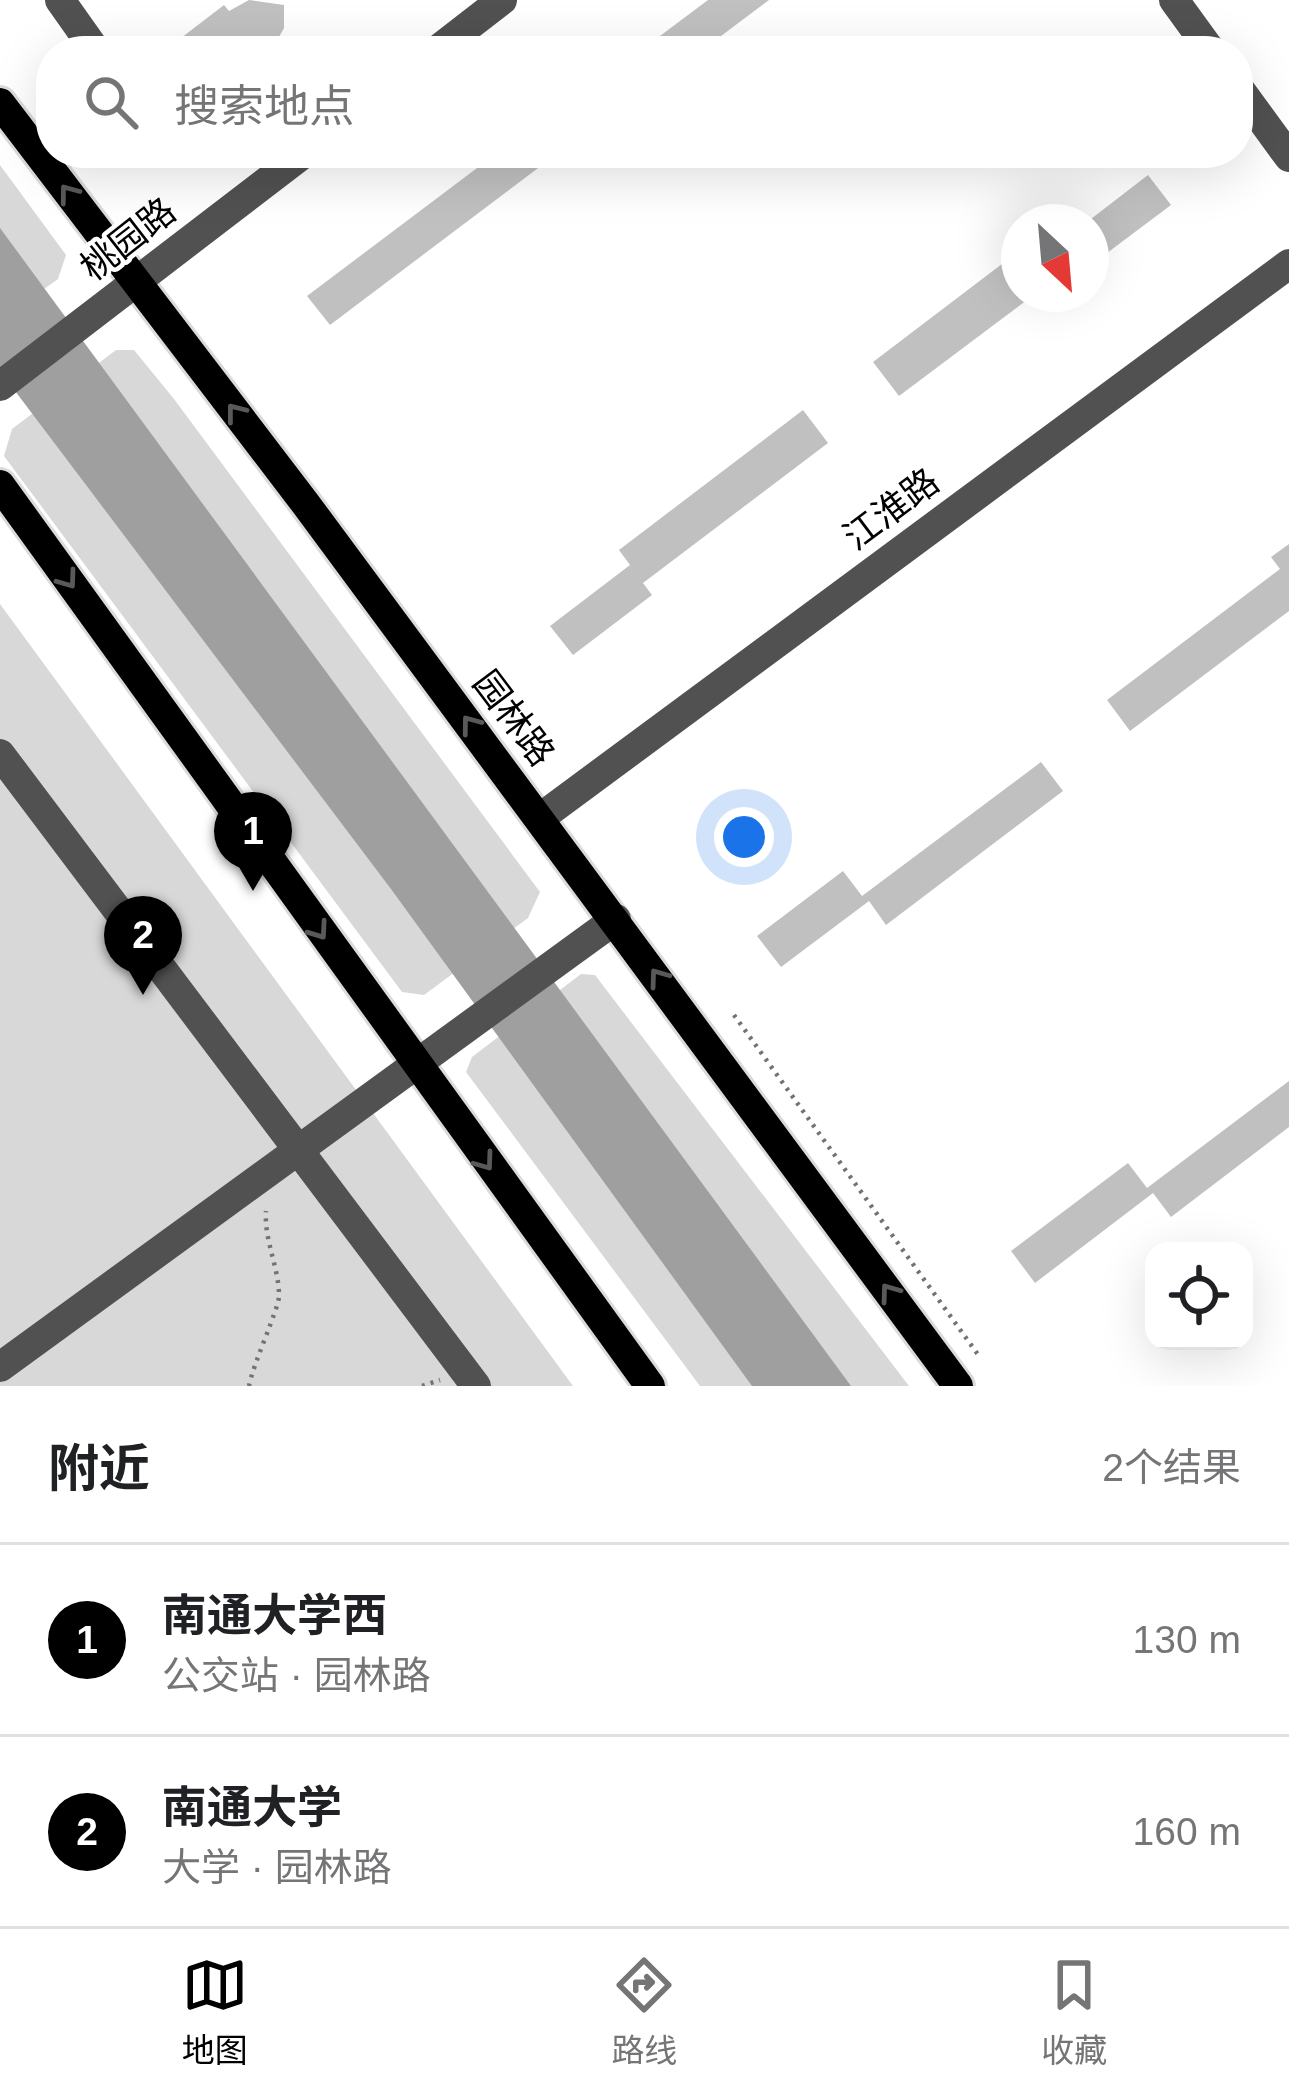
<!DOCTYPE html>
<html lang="zh">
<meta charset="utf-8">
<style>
:root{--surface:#fff;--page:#f6f6f6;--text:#202124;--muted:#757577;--line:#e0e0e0;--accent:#000}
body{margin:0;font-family:Helvetica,"Noto Sans SC",sans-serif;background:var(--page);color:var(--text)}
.controls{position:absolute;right:36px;bottom:36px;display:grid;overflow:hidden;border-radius:24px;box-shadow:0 12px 48px #0002}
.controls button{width:108px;height:108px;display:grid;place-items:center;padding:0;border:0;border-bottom:3px solid var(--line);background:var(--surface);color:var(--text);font:60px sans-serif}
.compass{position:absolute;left:1001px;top:204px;width:108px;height:108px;border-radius:50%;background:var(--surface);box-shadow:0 12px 48px #0002;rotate:154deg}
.you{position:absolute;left:744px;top:837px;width:42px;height:42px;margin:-30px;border:9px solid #fff;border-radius:50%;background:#1a73e8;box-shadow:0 0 0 18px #1a73e833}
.badge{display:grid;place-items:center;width:78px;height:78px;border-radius:50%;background:var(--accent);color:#fff;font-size:39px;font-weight:700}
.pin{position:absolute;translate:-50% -99px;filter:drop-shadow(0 3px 6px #0008)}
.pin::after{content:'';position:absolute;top:63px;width:42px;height:36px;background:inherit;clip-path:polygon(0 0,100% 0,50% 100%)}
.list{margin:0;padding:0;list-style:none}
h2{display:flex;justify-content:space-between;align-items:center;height:156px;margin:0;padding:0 48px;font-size:51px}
h2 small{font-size:39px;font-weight:400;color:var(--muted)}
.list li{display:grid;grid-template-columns:78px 1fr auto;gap:36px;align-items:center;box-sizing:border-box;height:192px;padding:0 48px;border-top:3px solid var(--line)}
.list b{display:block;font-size:45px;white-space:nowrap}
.list p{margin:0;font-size:39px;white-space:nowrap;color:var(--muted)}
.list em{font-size:39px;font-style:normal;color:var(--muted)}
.icon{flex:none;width:66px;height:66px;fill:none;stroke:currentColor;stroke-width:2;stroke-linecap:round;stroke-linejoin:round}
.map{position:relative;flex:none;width:1289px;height:1386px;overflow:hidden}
.search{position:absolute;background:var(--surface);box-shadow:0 12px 48px #0002;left:36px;right:36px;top:36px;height:132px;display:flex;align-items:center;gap:30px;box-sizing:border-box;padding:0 42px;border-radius:48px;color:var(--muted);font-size:45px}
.sheet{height:540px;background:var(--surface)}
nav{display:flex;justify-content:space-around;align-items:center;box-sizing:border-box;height:168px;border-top:3px solid var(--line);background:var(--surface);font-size:33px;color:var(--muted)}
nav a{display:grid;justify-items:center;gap:6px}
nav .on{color:var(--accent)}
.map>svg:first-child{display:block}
.green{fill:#d8d8d8}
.water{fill:#9f9f9f}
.building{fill:#c0c0c0}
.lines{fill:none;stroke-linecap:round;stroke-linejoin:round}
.major-casing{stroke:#dbdbdb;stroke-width:36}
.path{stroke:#737373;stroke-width:4.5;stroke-dasharray:3 6;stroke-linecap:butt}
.minor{stroke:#515151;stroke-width:30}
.major{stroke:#000;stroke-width:30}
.oneway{stroke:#595959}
.labels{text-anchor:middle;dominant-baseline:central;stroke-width:9;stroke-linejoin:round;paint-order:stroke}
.street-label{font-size:36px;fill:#000;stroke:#fff}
</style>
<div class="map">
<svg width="1289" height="1386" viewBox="0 0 1289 1386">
<rect width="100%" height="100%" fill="#fff"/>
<g class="green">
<path d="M0,165L66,255L58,279L0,321Z"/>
<path d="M116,350H134L174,399L540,892L528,918L424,995L402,992L4,456L12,429Z"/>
<path d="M0,604L573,1386H0Z"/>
<path d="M581,974L595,975L909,1386H700L466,1072L472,1057Z"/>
</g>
<path class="water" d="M0,228L851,1386H752L391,889L0,371Z"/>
<g class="building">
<path d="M249,0L284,5V28L271,51H164L224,5L229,11Z"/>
<path d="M708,0H769L701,51H640Z"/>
<path d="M497,153H558L330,325L307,296Z"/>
<path d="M1148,175L1171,205L1091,265V222H1087Z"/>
<path d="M1019,251V294H1035L899,396L873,362Z"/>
<path d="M803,410L828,443L643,583L652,595L573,655L550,626L630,565L619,550Z"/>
<path d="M1289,544V611L1130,731L1107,700L1280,569L1271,557Z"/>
<path d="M1041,762L1063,791L886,925L869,901L781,967L757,936L843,871L862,896Z"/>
<path d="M1289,1081V1127L1171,1217L1153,1193L1035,1283L1011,1251L1128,1163L1147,1188Z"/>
</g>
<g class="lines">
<defs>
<g id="major">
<path d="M0,103L305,503L958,1386"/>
<path d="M0,485L650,1386"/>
</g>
</defs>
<use href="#major" class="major-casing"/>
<g class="path">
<path d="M734,1015L979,1356"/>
<path d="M249,1386C253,1364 279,1308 279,1296C279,1267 264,1241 266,1211"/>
<path d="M422,1386L440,1380"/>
</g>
<g class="minor">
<path d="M60,0L96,51"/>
<path d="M1174,0L1211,51"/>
<path d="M436,51L502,0"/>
<path d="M1238,87L1289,157"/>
<path d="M0,386L304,153"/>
<path d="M0,754L476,1386"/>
<path d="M540,818L1289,264"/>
<path d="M0,1367L616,919"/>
</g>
<use href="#major" class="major"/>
</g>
<defs><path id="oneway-chevron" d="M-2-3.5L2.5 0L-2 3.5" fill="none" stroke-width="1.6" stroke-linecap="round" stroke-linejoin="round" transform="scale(3)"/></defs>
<g class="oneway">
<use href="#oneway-chevron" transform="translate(68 193) rotate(-127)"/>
<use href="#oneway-chevron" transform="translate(235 412) rotate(-128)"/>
<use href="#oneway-chevron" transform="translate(68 580) rotate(54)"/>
<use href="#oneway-chevron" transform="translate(470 724) rotate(-127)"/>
<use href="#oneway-chevron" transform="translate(319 931) rotate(55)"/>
<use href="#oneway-chevron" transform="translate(658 977) rotate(-126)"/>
<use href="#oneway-chevron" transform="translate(485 1162) rotate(54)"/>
<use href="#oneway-chevron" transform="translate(889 1292) rotate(-126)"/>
</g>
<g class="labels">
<g class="street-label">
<text transform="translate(128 239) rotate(-38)">桃园路</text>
<text transform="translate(891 509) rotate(-37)">江淮路</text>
<text transform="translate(514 718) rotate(53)">园林路</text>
</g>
</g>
</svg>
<div class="controls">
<button><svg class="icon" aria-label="locate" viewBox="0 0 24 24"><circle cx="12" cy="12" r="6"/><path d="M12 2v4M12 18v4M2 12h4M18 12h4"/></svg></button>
</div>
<svg class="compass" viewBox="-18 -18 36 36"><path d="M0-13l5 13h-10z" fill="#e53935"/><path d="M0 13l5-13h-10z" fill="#757577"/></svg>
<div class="you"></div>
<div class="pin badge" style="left:253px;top:891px">1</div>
<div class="pin badge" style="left:143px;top:995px">2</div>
<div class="search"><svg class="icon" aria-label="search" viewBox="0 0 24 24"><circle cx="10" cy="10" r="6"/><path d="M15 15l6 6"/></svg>搜索地点</div>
</div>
<section class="sheet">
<h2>附近<small>2个结果</small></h2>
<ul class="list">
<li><span class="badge">1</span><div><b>南通大学西</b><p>公交站 · 园林路</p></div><em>130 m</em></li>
<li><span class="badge">2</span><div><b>南通大学</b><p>大学 · 园林路</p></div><em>160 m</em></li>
</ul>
</section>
<nav>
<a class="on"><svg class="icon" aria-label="map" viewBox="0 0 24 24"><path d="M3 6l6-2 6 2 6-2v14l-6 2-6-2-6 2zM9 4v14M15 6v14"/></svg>地图</a>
<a><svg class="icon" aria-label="directions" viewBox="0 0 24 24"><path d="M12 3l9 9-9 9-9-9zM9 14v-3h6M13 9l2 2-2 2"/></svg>路线</a>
<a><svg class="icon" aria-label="saved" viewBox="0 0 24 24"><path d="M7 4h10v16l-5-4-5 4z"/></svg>收藏</a>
</nav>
